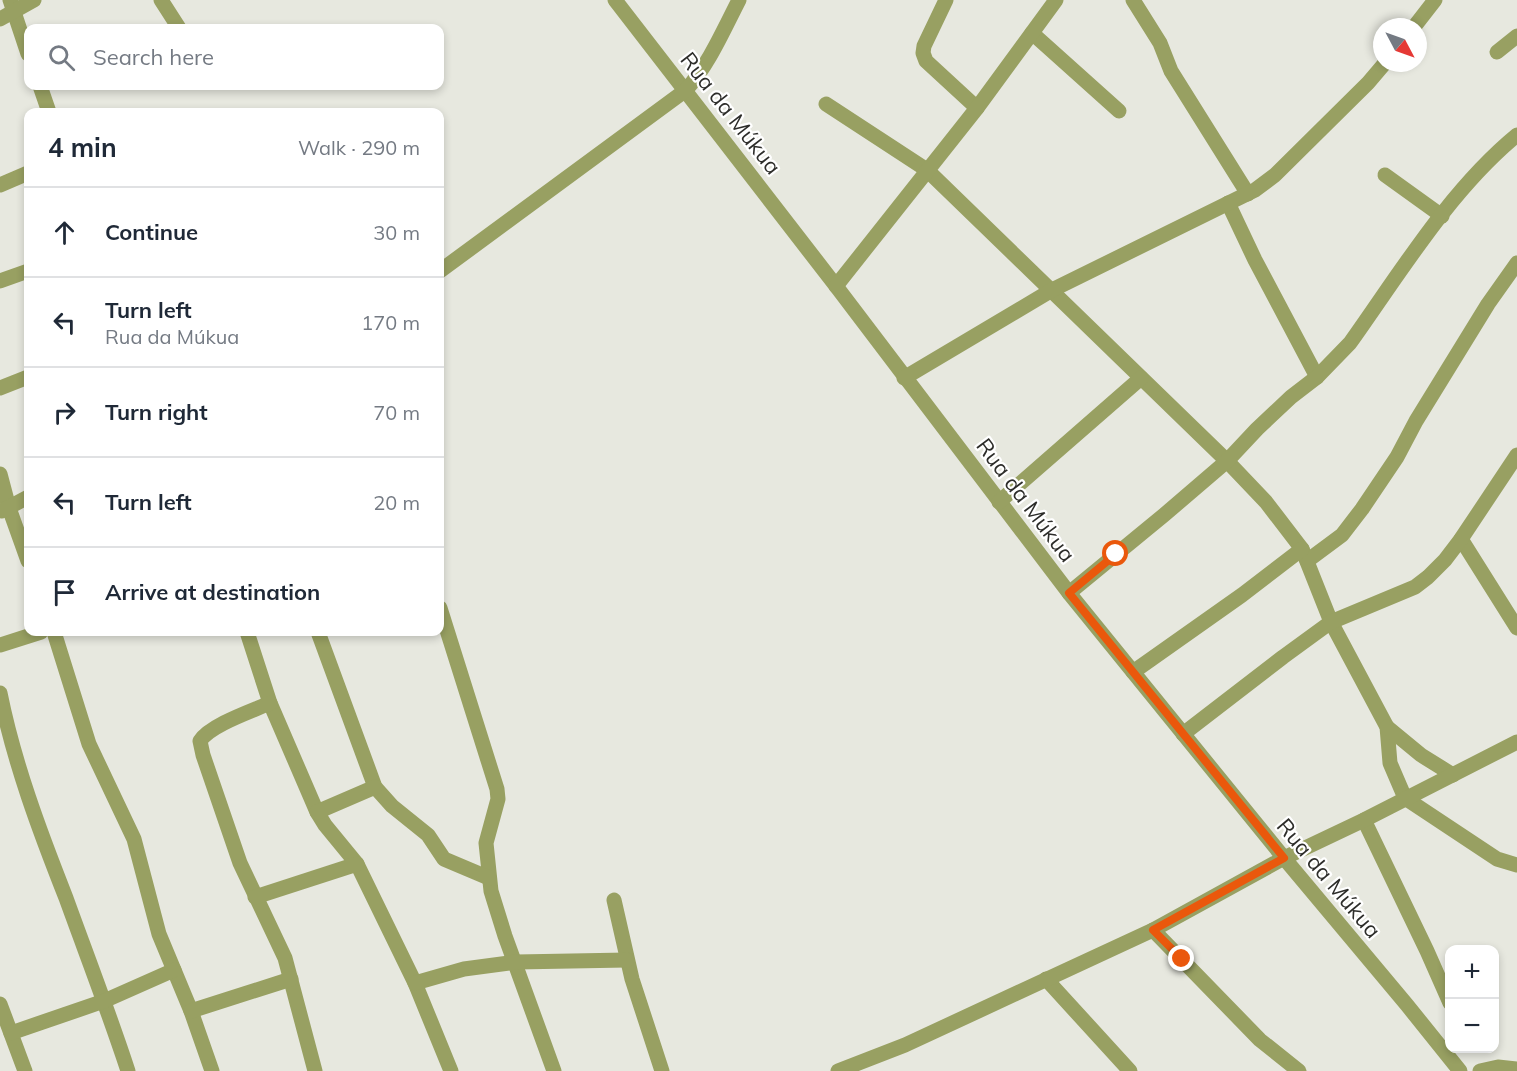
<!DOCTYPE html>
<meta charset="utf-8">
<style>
:root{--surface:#fff;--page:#f2f2f3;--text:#1f2937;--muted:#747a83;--line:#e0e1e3}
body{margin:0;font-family:Mulish,sans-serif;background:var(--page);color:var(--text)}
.controls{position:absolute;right:18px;bottom:18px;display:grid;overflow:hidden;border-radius:12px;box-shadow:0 3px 9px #0003}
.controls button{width:54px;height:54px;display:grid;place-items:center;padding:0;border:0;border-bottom:2px solid var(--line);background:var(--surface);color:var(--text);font:30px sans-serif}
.compass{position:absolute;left:1373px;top:18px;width:54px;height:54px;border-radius:50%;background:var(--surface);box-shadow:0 3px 9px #0003;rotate:131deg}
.stop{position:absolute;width:18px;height:18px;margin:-14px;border:4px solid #ea580c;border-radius:50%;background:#fff}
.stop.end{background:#ea580c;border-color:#fff;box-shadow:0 2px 6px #0008}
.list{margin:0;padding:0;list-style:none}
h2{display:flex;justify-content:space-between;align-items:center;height:78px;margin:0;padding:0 24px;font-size:26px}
h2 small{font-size:20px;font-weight:400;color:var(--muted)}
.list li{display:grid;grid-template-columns:39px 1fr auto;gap:18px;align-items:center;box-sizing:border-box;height:90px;padding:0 24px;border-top:2px solid var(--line)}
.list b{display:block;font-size:22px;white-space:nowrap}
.list p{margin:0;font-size:20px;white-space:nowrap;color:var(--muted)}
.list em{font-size:20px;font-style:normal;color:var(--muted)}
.icon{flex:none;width:33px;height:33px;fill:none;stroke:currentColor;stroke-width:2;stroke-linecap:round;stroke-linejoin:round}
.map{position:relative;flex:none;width:1517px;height:1071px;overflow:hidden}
.search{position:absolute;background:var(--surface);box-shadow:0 3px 9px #0003;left:24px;top:24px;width:420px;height:66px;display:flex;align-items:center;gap:15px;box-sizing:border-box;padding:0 21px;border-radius:12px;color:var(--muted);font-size:22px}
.panel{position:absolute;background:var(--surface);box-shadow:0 3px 9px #0003;left:24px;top:108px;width:420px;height:528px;border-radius:12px}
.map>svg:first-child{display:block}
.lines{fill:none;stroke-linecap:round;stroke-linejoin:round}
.minor{stroke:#98a062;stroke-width:15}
.route{stroke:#ea580c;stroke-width:8}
.labels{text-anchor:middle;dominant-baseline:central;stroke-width:4.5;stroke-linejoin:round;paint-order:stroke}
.street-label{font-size:22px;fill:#2d2d2a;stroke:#fff}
</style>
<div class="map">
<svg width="1517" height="1071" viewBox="0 0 1517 1071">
<rect width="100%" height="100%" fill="#e7e8df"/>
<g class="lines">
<g class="minor">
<path d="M10,0L28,54"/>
<path d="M161,0L179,28"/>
<path d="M615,0L836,286L1069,593L1284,858L1407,1005L1460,1071"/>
<path d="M946,0L924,46L923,53L926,61L977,108"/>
<path d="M1133,0L1160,43L1171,71L1248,194"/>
<path d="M0,19L34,0"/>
<path d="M1414,27L1435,0"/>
<path d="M1032,33L1119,111"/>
<path d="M1497,52L1517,36"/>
<path d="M40,86L49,112"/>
<path d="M826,104L927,170L1227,461L1266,502L1302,549L1331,622L1387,727L1390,763L1405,798L1497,859L1517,865"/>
<path d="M1385,175L1442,216"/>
<path d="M0,185L28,173"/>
<path d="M1228,203L1255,260L1317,377"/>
<path d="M440,271L686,90C709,64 723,31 739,0"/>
<path d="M0,281L28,271"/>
<path d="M836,286L977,108L1056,0"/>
<path d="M904,378L1052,290L1255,190L1275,175L1368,83L1385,63"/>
<path d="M0,388L28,377"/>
<path d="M0,474L9,508L28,561"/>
<path d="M999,502L1141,378"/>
<path d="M2,511L28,497"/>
<path d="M1461,539L1517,628"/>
<path d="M1307,561L1342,535L1362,509L1397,457L1416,421L1488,304L1517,263"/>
<path d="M1069,593L1164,515L1227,461L1257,429L1291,397L1317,377L1350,343C1400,273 1450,190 1517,135"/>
<path d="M440,608L497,789L498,799L486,843L491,891L505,936L554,1071"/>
<path d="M54,632L89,744L134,839L159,934L191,1011L212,1071"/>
<path d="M247,632L270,703L317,812L325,825L357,864L415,983L451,1071"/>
<path d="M318,632L375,787L392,806L428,835L444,859L489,878"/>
<path d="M0,645L41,632"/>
<path d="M1133,672L1242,595L1302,549"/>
<path d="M0,693C14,763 40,832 66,898C87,956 109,1013 128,1071"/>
<path d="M270,703C252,711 210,725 200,741L203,755L240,863L285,958L315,1071"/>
<path d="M1387,727L1421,755L1453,775"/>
<path d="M1183,734L1283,657L1331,622L1415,587L1428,577L1445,560L1461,539L1517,455"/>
<path d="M317,812L375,787"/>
<path d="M1364,820L1427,951L1450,1003"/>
<path d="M255,897L357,864"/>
<path d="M614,900L632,979L662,1071"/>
<path d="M1153,930L1260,1040L1299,1071"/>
<path d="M1046,979L1130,1071"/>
<path d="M415,983L464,969L516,962L627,960"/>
<path d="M0,1004L25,1071"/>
<path d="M191,1011L291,979"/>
<path d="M11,1033L104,1001L174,970"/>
<path d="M838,1071L905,1045L1153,930L1284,858L1364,820L1517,742"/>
<path d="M1480,1071L1498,1067L1517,1069"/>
</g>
</g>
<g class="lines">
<path class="route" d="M1116,554L1069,593L1284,858L1153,930L1182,959"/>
</g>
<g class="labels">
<g class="street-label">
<text transform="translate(731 113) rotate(52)">Rua da Múkua</text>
<text transform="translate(1026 500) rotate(53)">Rua da Múkua</text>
<text transform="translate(1329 878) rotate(50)">Rua da Múkua</text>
</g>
</g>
</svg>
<div class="controls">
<button>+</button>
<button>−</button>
</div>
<svg class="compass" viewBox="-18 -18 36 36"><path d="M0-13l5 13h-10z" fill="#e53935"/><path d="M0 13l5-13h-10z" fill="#747a83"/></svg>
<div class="stop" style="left:1116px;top:554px"></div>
<div class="stop end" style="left:1182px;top:959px"></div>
<div class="search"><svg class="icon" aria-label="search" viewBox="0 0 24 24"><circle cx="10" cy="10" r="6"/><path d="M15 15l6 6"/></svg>Search here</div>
<section class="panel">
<h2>4 min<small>Walk · 290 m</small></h2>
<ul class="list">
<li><svg class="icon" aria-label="ahead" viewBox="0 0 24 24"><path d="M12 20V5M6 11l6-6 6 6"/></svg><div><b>Continue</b></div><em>30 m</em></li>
<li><svg class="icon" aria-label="left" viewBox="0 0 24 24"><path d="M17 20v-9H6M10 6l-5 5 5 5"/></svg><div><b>Turn left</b><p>Rua da Múkua</p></div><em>170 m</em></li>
<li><svg class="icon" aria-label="right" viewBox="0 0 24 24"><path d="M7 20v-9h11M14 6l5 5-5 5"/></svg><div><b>Turn right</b></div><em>70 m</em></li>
<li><svg class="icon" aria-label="left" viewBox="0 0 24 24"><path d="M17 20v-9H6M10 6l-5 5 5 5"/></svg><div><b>Turn left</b></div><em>20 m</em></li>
<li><svg class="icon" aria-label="arrive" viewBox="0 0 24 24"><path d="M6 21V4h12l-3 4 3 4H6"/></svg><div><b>Arrive at destination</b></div></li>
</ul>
</section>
</div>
